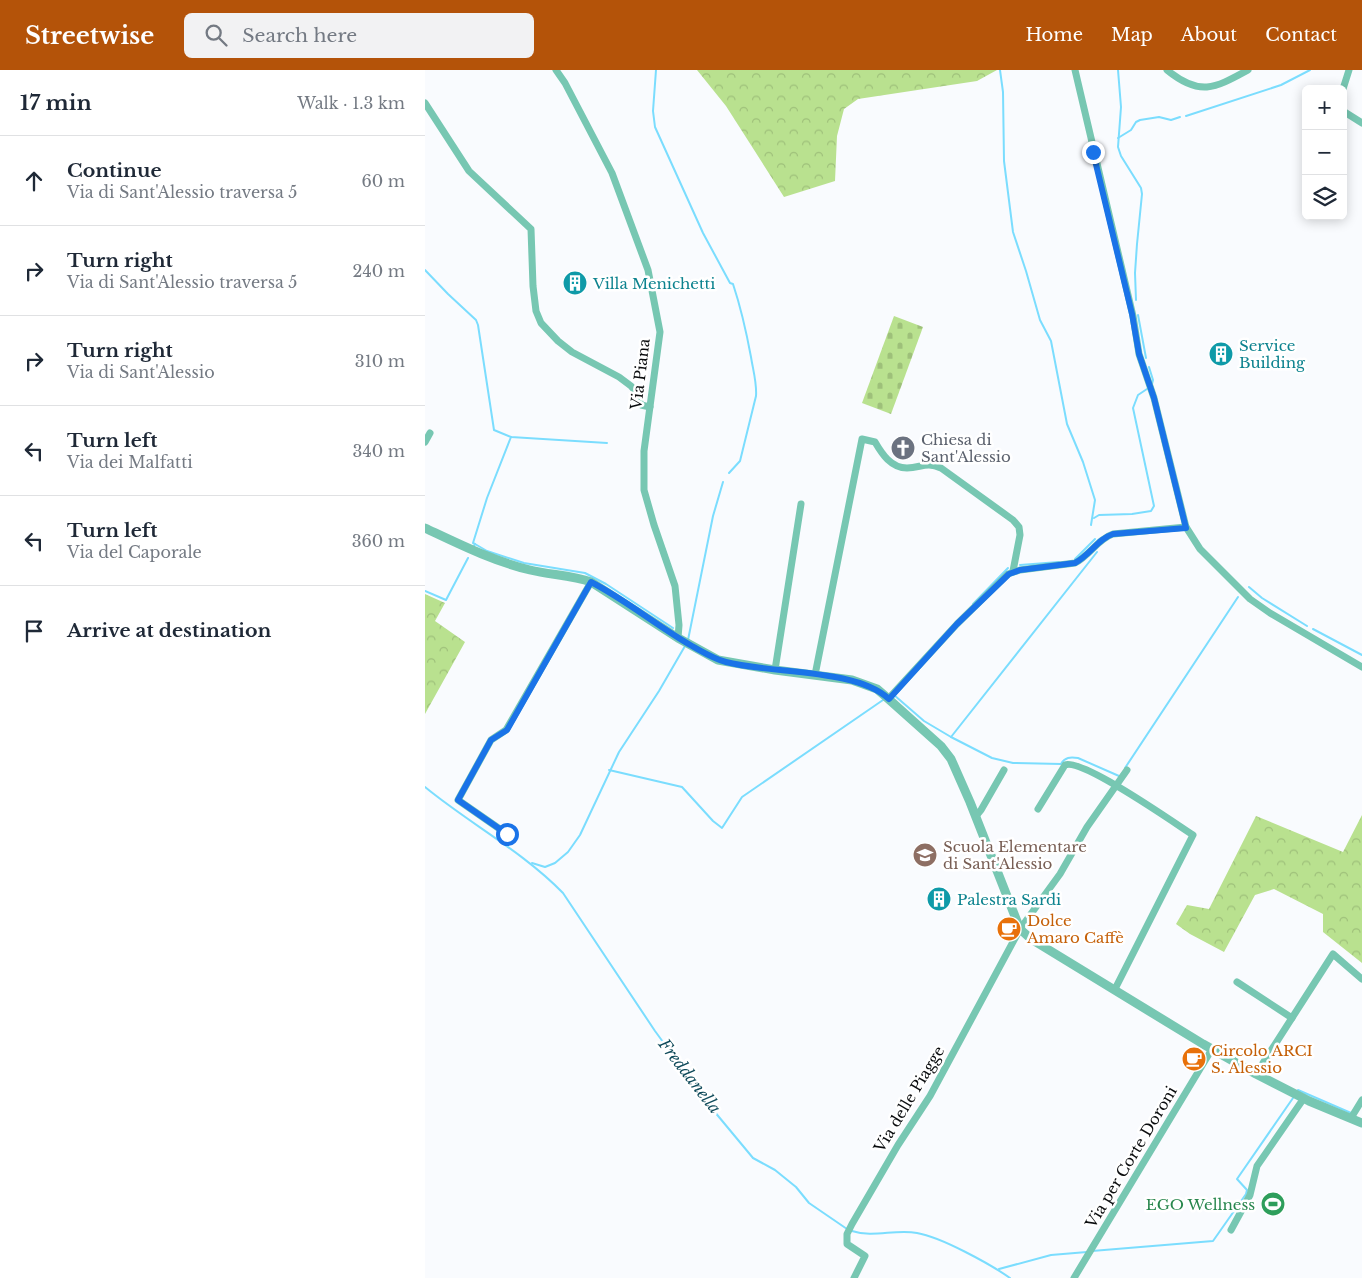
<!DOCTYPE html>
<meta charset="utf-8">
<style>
:root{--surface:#fff;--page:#f2f2f3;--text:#1f2937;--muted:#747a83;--line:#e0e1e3;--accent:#b45309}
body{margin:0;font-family:"Libre Baskerville",serif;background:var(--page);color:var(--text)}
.controls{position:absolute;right:15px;top:15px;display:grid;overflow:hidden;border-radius:8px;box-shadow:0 2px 12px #0003}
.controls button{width:45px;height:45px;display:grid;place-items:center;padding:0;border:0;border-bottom:1px solid var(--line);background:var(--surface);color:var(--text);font:25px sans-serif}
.stop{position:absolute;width:15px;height:15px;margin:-11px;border:4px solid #1a73e8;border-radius:50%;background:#fff}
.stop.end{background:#1a73e8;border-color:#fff;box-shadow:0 1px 5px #0008}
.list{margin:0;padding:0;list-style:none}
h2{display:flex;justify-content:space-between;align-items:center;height:65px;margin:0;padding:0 20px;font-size:21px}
h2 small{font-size:16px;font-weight:400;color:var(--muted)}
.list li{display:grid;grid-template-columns:32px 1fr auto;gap:15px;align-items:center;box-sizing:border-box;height:90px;padding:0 20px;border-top:1px solid var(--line)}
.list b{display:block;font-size:19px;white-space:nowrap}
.list p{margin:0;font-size:16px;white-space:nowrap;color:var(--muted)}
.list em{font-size:16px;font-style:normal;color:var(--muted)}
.icon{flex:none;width:28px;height:28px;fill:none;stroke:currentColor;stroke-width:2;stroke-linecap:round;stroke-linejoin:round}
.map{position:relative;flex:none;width:937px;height:1208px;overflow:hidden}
header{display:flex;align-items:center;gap:30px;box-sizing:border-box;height:70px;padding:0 25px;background:var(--accent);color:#fff}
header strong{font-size:24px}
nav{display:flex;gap:28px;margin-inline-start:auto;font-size:18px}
.search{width:350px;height:45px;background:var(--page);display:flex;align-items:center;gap:12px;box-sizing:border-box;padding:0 18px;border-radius:8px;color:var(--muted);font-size:19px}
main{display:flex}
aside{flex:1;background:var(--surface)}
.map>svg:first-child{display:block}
.forest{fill:url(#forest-crowns)}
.cemetery{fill:url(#cemetery-stones)}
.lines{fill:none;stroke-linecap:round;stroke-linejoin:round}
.stream{stroke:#7bddfe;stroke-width:2}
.minor{stroke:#77c7b2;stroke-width:7}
.tertiary{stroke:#77c7b2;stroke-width:9}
.route{stroke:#1a73e8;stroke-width:6}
.labels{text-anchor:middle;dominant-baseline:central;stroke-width:5;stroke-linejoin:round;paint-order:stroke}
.culture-label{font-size:15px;fill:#0d838f;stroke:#fff;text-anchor:start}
.street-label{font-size:15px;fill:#0a0c0e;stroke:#fff}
.worship-label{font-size:15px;fill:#5b616d;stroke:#fff;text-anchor:start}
.education-label{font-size:15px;fill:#785e54;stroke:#fff;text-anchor:start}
.food-label{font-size:15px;fill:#c56008;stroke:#fff;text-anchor:start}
.leisure-label{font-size:15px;fill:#27864d;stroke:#fff;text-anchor:end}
.water-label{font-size:16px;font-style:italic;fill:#104b5b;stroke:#fff}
</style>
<header>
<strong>Streetwise</strong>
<div class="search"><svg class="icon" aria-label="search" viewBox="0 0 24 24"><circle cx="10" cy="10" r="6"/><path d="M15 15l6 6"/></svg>Search here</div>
<nav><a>Home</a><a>Map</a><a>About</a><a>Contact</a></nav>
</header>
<main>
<aside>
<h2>17 min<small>Walk · 1.3 km</small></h2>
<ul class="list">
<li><svg class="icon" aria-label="ahead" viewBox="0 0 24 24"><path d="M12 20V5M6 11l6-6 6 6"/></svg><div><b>Continue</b><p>Via di Sant'Alessio traversa 5</p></div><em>60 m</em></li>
<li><svg class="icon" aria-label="right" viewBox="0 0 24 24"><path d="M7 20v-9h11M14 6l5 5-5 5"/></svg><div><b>Turn right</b><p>Via di Sant'Alessio traversa 5</p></div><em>240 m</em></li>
<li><svg class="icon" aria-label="right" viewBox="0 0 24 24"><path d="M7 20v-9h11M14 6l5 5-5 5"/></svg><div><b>Turn right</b><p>Via di Sant'Alessio</p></div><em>310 m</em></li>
<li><svg class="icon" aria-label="left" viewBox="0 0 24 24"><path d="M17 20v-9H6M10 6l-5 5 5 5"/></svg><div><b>Turn left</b><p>Via dei Malfatti</p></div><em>340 m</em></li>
<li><svg class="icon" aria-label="left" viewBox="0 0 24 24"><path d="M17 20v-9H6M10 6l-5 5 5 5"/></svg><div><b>Turn left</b><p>Via del Caporale</p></div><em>360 m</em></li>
<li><svg class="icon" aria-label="arrive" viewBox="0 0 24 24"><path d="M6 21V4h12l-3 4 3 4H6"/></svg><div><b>Arrive at destination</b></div></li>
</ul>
</aside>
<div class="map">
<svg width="937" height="1208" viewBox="0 0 937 1208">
<defs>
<pattern id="forest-crowns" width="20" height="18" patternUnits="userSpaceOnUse" patternTransform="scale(1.25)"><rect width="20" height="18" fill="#b9e18f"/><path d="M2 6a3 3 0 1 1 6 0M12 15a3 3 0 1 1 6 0" fill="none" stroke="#9ec07a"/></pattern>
<pattern id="cemetery-stones" width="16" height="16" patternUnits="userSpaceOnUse" patternTransform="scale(1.25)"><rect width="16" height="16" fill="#b9e18f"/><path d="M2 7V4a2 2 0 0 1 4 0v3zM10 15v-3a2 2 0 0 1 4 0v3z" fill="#9ec07a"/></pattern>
</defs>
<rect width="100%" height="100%" fill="#f9fbfe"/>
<g class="forest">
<path d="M272,0H572L552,11L433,29L419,39L412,66L410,111L359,127L301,36Z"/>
<path d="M0,524L20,533L10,551L40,572L0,644Z"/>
<path d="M937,745V893L898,862V844L849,819L830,825L799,882L765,864L751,854L762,835L784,839L831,746L918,782Z"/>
</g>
<path class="cemetery" d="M469,246L498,257L466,344L437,333Z"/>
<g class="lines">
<g class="stream">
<path d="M231,0L228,41L230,57L278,163L305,213L308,214C317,241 321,260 326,287C328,300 332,313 331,326L315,391L304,403"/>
<path d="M575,0L578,22L579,91L588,162L601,201L615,250L626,271L642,354L658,392L670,430L666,455"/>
<path d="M693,0L696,37L693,77L696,86L716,118L717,124L712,174L710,203L711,230"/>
<path d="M761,46L856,15L885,0"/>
<path d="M693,68L706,60L711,52L715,50L734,47L746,50L755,47"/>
<path d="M0,200L23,224L51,250L53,255L69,360L86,367L182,373"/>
<path d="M713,245L721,288"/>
<path d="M724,297L728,310L727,314"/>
<path d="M669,448L674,445L707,444L726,441L729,436L708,338L713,325L722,319"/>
<path d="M50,474L62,481L99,493L160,503L181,514L248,558"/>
<path d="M49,476L50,474L48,473L62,428L86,367"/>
<path d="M650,489L670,469"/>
<path d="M595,495L634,492"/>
<path d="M824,517L837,528L882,556"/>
<path d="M0,521L21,530L43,488"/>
<path d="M548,534L583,498"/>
<path d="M888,559L937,585"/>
<path d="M263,570L288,446L298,412"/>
<path d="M469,625L499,651L526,667L567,688L588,693L636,694C640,687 645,687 653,688L694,706"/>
<path d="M526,667L672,482"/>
<path d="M700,698L813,527"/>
<path d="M184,700L257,717L288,751L297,758L317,727L458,630"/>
<path d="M0,717C45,754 97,781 138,823L230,961L284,1035L328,1088L350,1100L371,1117L384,1133L422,1159"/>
<path d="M107,793L120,797L130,793L143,782L155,765L194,682L234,621L260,576"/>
<path d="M873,1020L926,1043"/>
<path d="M427,1161C448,1168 470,1159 492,1163C516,1167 565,1194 585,1208"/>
<path d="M667,1181L788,1171L821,1124L822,1120L812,1109L868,1028"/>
<path d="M574,1199L626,1185L662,1182"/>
</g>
<g class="minor">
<path d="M131,0L140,13L187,103L223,200L235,262L219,381V420L229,455L250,516L254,555L253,568"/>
<path d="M650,0L708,246L714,284L729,328L761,457L775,479L825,529L845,543L937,597"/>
<path d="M742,0C775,27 790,18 823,0"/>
<path d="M918,19L924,0"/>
<path d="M0,33L44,101L106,159L108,216L111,241L116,253L133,271L147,282L194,307L206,316L212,323L216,335L225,337"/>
<path d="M918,41L937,53"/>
<path d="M0,372L5,363"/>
<path d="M350,600L376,434"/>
<path d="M390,605L437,369L450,372C457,384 466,398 482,398C496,398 501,391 516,398L588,450L594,457L595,465L588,501"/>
<path d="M463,629L532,554L583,504L595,500L650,493C665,485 673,469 688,464L761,457"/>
<path d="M613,739L640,695C657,688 748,752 768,765L690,919"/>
<path d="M551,746L556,740L579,700"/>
<path d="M82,764L33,730L66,670L81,660L166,512"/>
<path d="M812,912L867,948"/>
<path d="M831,1004L908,884L937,909"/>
<path d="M926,1048L937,1030"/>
<path d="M806,1160L825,1125L832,1096L879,1028"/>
<path d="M429,1208L440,1186L422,1174V1164L427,1154L473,1075L505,1026L595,859L635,804L662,757L702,700"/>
<path d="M649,1208L787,979"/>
</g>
<path class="tertiary" d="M0,458C34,474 68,491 105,500C125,505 147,505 166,512L253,568L293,590L350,600L427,610L452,619L459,625L516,676L526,689L545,732L595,859L606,869L778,974L831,1004L884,1031L937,1053"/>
</g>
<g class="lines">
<path class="route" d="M82,764L33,730L66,670L82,660L166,512C201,530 232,556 267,576C278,582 289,589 301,592C346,604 431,598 464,629L532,554L584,504L595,500L650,493C665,485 673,469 688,464L761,458L729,328L714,284L707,244L668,82"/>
</g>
<defs>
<symbol id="building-disc" viewBox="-11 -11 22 22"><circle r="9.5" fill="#0f9aa8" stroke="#fff"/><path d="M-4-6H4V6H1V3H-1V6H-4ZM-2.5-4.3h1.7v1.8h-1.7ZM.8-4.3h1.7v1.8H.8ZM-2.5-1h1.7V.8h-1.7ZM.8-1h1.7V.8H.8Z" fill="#fff"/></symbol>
<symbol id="church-disc" viewBox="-11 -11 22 22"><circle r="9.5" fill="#6b7280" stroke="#fff"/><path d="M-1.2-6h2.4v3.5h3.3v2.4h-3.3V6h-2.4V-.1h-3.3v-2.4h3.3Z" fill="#fff"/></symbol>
<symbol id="school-disc" viewBox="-11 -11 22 22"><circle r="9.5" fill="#8d6e63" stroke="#fff"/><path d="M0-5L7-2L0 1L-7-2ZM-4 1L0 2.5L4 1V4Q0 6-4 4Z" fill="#fff"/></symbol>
<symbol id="cafe-disc" viewBox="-11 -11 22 22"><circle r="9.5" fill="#e8710a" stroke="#fff"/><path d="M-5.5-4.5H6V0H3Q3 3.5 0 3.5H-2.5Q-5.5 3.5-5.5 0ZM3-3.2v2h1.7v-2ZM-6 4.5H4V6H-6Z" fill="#fff"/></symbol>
<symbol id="stadium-disc" viewBox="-11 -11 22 22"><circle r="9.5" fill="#2e9e5b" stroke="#fff"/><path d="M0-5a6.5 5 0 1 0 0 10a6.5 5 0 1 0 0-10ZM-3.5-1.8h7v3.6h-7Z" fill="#fff"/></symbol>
</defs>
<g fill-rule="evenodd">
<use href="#building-disc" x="136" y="199" width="28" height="28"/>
<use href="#building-disc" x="782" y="270" width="28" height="28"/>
<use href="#church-disc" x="464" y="364" width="28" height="28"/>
<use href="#school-disc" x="486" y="771" width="28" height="28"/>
<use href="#building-disc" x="500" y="815" width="28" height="28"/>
<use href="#cafe-disc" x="570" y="845" width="28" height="28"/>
<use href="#cafe-disc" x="755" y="975" width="28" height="28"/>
<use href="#stadium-disc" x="834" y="1120" width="28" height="28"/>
</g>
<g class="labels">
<g class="culture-label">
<text x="168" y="213">Villa Menichetti</text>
<text x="814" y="275">Service<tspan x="814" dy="17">Building</tspan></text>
<text x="532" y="829">Palestra Sardi</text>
</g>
<g class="street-label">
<text transform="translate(215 304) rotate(-83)">Via Piana</text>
<text transform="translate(484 1029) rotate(-59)">Via delle Piagge</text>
<text transform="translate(706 1087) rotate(-59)">Via per Corte Doroni</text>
</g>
<g class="worship-label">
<text x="496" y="369">Chiesa di<tspan x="496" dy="17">Sant'Alessio</tspan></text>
</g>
<g class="education-label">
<text x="518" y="776">Scuola Elementare<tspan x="518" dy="17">di Sant'Alessio</tspan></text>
</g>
<g class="food-label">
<text x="602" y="850">Dolce<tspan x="602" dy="17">Amaro Caffè</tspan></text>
<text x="786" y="980">Circolo ARCI<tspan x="786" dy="17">S. Alessio</tspan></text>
</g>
<g class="leisure-label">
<text x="830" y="1134">EGO Wellness</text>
</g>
<g class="water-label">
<text transform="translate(265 1006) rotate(52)">Freddanella</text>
</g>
</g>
</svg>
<div class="controls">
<button>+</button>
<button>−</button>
<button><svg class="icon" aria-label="layers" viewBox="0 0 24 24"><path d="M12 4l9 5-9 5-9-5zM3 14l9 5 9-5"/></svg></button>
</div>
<div class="stop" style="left:82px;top:764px"></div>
<div class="stop end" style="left:668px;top:82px"></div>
</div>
</main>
